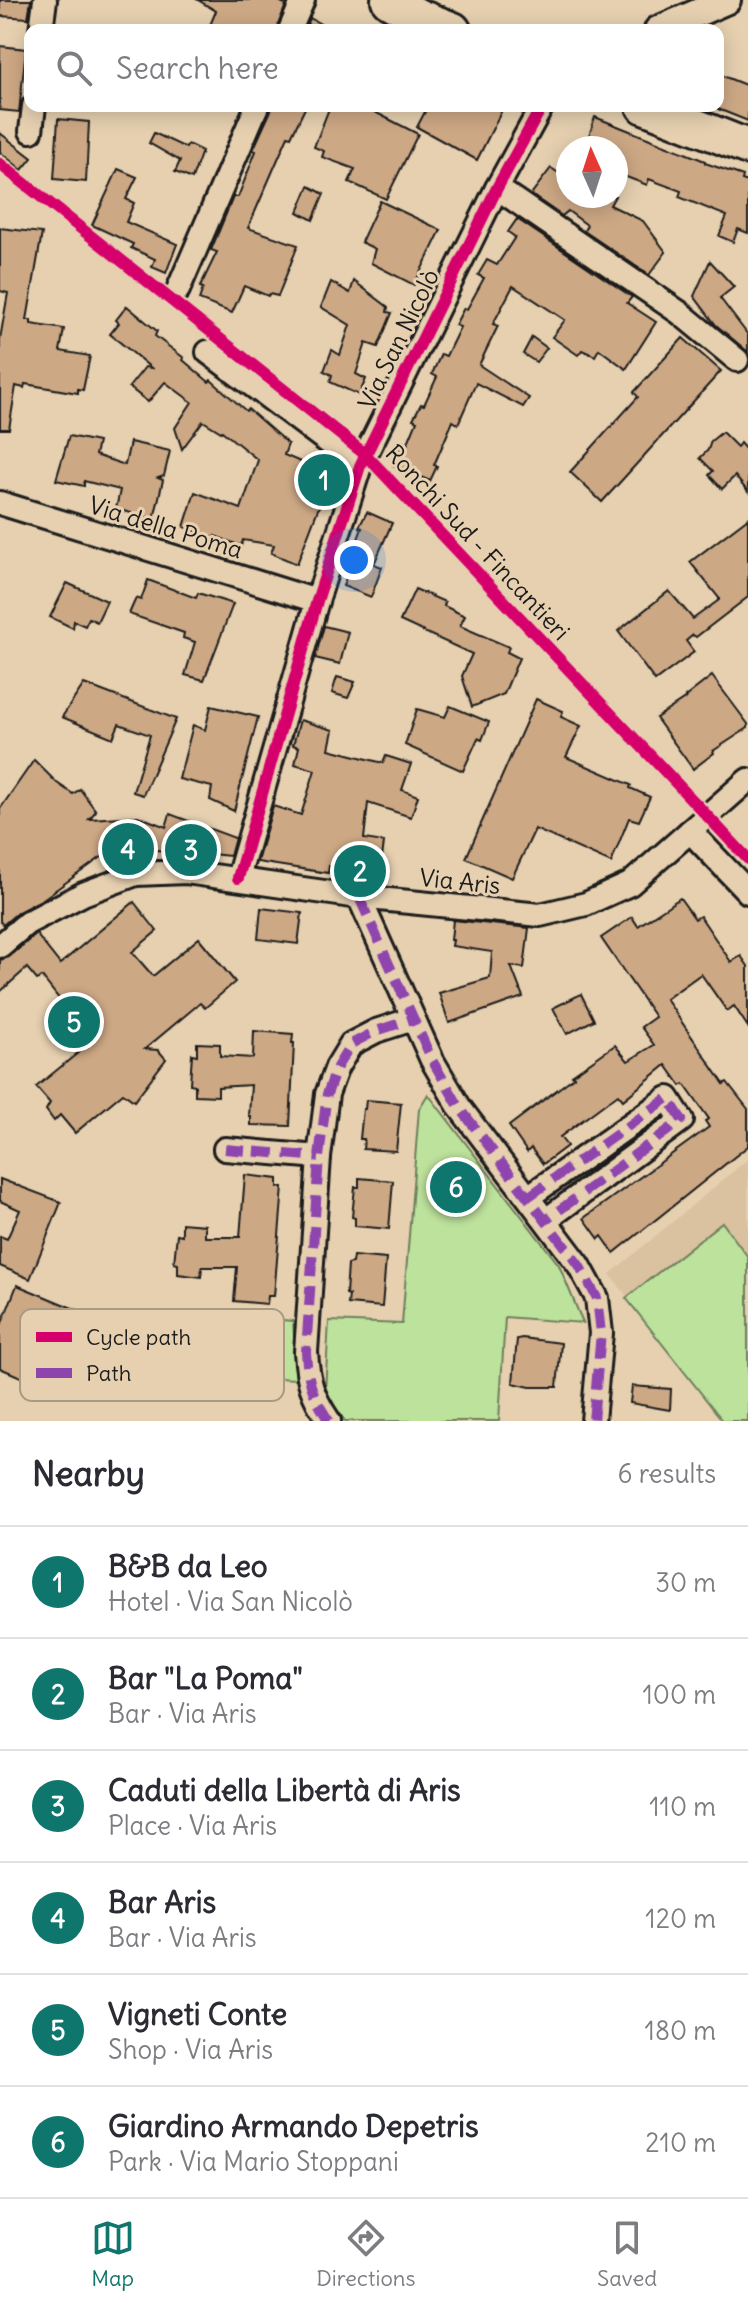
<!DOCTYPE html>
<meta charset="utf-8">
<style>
:root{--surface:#fff;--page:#f2f2f3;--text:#2b2b33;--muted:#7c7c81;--line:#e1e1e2;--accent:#0f766e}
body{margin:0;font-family:Delius,sans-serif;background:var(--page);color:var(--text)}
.compass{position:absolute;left:556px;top:136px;width:72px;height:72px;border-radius:50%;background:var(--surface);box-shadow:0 4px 20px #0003;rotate:357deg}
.you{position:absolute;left:354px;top:560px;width:28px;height:28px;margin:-20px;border:6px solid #fff;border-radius:50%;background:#1a73e8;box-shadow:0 0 0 12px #1a73e833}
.badge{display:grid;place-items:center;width:52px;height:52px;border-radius:50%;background:var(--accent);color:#fff;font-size:26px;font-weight:700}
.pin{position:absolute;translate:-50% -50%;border:4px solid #fff;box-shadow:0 2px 8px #0006}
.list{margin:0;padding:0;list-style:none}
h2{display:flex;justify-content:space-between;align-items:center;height:104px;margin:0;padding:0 32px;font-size:34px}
h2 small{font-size:26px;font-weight:400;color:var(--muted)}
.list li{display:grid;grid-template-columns:52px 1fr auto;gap:24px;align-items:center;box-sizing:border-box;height:112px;padding:0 32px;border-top:2px solid var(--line)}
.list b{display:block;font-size:30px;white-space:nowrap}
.list p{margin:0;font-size:26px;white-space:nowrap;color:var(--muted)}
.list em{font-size:26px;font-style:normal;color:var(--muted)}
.icon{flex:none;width:44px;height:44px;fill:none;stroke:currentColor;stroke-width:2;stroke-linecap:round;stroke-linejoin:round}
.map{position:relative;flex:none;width:748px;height:1421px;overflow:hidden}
.search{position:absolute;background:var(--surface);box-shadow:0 4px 20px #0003;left:24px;right:24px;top:24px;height:88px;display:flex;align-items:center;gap:20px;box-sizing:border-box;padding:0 28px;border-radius:16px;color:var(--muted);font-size:30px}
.sheet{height:776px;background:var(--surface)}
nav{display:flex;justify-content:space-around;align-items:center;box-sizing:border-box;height:112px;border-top:2px solid var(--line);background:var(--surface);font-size:22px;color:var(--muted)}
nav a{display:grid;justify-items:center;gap:4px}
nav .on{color:var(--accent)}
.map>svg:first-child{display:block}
.built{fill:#dac1a0}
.green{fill:#bde29c;stroke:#6c7f5c;stroke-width:2}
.building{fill:#cda885;stroke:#1c1c1c;stroke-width:2}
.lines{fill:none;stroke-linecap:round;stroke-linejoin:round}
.minor-casing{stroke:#1c1c1c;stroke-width:28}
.tertiary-casing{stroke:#1c1c1c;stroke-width:32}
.primary-casing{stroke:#1c1c1c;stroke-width:40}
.minor{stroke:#e6d0b0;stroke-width:22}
.tertiary{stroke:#e6d0b0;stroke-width:26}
.primary{stroke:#e6d0b0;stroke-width:34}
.quiet{stroke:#8e44ad;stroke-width:10;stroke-dasharray:20 10;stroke-linecap:butt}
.cycleway-casing{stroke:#e6d0b0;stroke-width:17}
.cycleway{stroke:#d6006c;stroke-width:12}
.labels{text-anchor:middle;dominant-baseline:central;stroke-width:6;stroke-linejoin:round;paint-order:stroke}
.street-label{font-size:24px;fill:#1c1c1c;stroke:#e6d0b0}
.key{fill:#e6d0b0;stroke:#a99a84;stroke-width:2}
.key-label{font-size:22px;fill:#1c1c1c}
</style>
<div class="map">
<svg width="748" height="1421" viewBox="0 0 748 1421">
<rect width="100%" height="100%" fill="#e6d0b0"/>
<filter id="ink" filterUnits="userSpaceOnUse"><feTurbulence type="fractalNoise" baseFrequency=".0125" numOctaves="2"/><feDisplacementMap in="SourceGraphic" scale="16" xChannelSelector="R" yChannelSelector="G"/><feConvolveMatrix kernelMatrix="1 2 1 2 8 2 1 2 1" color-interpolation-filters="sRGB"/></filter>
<g filter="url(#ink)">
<path class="built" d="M748,1159V1421H723L610,1274Z"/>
<g class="green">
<path d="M428,1094L559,1265L583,1323L505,1317L499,1421H345L325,1392L329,1321L402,1324L419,1109Z"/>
<path d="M722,1222L748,1257V1421H723L626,1298Z"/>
<path d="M215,1314L293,1321L297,1379L255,1377L233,1351Z"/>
</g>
<g class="building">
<path d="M0,0H31L28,18L0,16Z"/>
<path d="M198,0H277L286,5L276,30H208L216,11Z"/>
<path d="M310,18L331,30H305Z"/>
<path d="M0,46L26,49L19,112L0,110Z"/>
<path d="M718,74L748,86V121L718,109Z"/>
<path d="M273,106H306L291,137L288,136L248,228L298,245L278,296L269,294L268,296L244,286L232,313L199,300L203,288L200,287L217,252L211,250L233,197H238L256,151L253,150Z"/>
<path d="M330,106H363L418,134L386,199L349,182L355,169L322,157L324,151L314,147Z"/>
<path d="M428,106H504L477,160L417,127Z"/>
<path d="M595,117L705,161V163L743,176L742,180L748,182V233L738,229L733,242L719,236L727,216L679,197L681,191L649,179L647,185L616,173V148H592L587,142Z"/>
<path d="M58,119L89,122L86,182L54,179Z"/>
<path d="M0,133L32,158L22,170L0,152Z"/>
<path d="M154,133L186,148L188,144L202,151L192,179L175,172L180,161L149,143Z"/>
<path d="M551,168L568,179V196H615L610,205L643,221L666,252L649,275L584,231L587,225L568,211L562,216L533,196L532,193Z"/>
<path d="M118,169L137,177L126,199L134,203L126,222L177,244L166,273L152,267L155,259L131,248L133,244L92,225Z"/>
<path d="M309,186L324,194L313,220L298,212Z"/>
<path d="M380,201L441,230L414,285L371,263L375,249L361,242Z"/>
<path d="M517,219L632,297L627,303L656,322L626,369L599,349L595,356L582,350L578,355L552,337L565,320L513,286L493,324L498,326L479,365L529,398L523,407L476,383L458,424L453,421L434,465L437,466L430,481L393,465L400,448L405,450L417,421L413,419L421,404L424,405L437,377L432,374L441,354L446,356L460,327L455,325L464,308L467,309L484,278L478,275L487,260L497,265L515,237L508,232Z"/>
<path d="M0,228L42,233L27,320H31V324L64,329L60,351L90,356L83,390L78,389V393L25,384L24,388L16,386L9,429H0V339L8,293L0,291Z"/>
<path d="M710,261L734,287L720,298L748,335V352L716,325L694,296Z"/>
<path d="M354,281L388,307L387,312L392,313L378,347L366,343L356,374L366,379L359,395L330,382L332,375L324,371L332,350L340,355L350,325L321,307L331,282L350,293Z"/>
<path d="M127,306L157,331L155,336L184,358L183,360L209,382L211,380L246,411L248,409L288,444L284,455L331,475L297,564L271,553L274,545L243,540L241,546L215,536L214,539L184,527L195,492L241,509L258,460L222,431L221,432L203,421L182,449L175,428L192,402L165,382L148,402L129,387L145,367L151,368L110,334L119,323L116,320Z"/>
<path d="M532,337L547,348L536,362L523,354Z"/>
<path d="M683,338L721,371L602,502L570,472L638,397L634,392Z"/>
<path d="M722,432L737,447L740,443L748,452V492L735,476L722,489L709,475L713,471L700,458L708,450L711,441Z"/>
<path d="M69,436L98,442L95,455L125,465L130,442L170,451L164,476L158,478L163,480L154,519L116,509L120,490L84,481V486L56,480Z"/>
<path d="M367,512L392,523L374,564L382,567L371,597L343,586L359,543L357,542L362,528L359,527Z"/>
<path d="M748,518V597L696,637L693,635L686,641L694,652L655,681L618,631L669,591L693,619L719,600V598L690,562Z"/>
<path d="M148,580L196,598L198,593L233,604L204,680L185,675L195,642L183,638L184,633L129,614L136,598L141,600Z"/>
<path d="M67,583L107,601L97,622L89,618L85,626L74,621L73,628L50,617Z"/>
<path d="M415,589L445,602L444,606L465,616L460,626L509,647L507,652L519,658L504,694L472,707L462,676L472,654L400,621Z"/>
<path d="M324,626L348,632L340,664L315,658Z"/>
<path d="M712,676L748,724V728L713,751L714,753L693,769L656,718L686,698L685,697Z"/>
<path d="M337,677L355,682L348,698L332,693Z"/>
<path d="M84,684L176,719L143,795L133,792L150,735L119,724L113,738L62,717Z"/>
<path d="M536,699L563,711L561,717L581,726L566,757L631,785L630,788L650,797L639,821L629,818L611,863L535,829L512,878L466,858Z"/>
<path d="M211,706L258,717L234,811L210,800L212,787L179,779L193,725L205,730Z"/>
<path d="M450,706L489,722L482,740L478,738L463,771L405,745L417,709L445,717Z"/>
<path d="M300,720L333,730L329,749L383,763L386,756L411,764L402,790L418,796L411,817L368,803L364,839L384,842L380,874L329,866L328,873L257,862L273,806L301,815L315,770L295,764L299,747L293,745Z"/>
<path d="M34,760L57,783L73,794L80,789L96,811L89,819L138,816L166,827L170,814L235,838L230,856L201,853L202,848L175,851L129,849L110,851L43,899L18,912L3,925L0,921V809Z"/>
<path d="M680,898L695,919L700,916L731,962L741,956L748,966V1027L734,1006L727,1011L701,974L666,999L724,1084L727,1082L748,1109V1146L614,1253L602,1236L599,1239L584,1218L709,1127L705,1121L709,1119L684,1084L681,1086L666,1065L623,1100L618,1094L560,1137L567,1146L543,1164L531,1148L527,1152L509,1126L574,1077L572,1075L615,1045L628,1061L654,1045L641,1027L655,1017L601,938L632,917L638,926Z"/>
<path d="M134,902L157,931L132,952L153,976L199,938L235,982L205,1008L200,1003L145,1049L158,1050L166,1059L134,1101L123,1093L75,1133L60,1115L54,1121L46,1110L50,1103L36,1087L84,1048L53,1013L63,1004L42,977L37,980L27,968L0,992V960L9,957L36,934L60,964Z"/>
<path d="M261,908L302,913L298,944L258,939Z"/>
<path d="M453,920L529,928L524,968L511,966L523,997L449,1023L439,993L490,978L492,952L452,946L453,940H451Z"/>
<path d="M581,994L594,1020L567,1034L553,1008Z"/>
<path d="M254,1031L293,1034L292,1043H294L290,1126L251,1125V1116H249L251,1085L218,1087V1096L195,1095V1085L190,1084L192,1054L197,1055V1043L220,1044V1056L253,1058Z"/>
<path d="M366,1100L401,1103L396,1151L363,1149L364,1139H360L363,1109H365Z"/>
<path d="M245,1175L278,1179V1187H283L274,1296H268L267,1304L234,1301L237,1267H202L201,1277L178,1274V1264L174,1263L177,1234L182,1235V1223L205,1225V1237H240Z"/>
<path d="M359,1178L393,1181L389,1229L355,1226V1218L352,1217L355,1187H359Z"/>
<path d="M0,1179L61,1202L30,1279L0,1266V1236L7,1239L20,1210L0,1201Z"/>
<path d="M353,1256L386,1259L382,1307L348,1304L349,1295L346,1294L348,1264L352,1263Z"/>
<path d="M17,1285L94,1317L127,1337L108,1370L71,1358L73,1351L42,1338L23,1378L0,1368V1328Z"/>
<path d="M522,1338L561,1343L557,1387H530L513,1383L517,1339Z"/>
<path d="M632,1386L671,1389L670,1410L630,1403Z"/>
</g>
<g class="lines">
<defs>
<g id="minor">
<path d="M41,30L45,0"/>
<path d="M290,30L303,0"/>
<path d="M31,131L34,106"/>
<path d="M497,188L680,313L737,360"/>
<path d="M178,290L257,106"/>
<path d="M208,352L360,466"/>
<path d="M0,503L317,601"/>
<path d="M690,831L748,892"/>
<path d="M238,878L317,601L360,466L497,188L542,106"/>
<path d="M359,897L432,1060L460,1108L579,1265L597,1298L601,1333L593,1421"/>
<path d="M0,946L27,923L83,894L136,874L186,872L359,897L540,915L586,904L630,884L748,780"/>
<path d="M225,1149L319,1157"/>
<path d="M528,1197L668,1098L682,1120L546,1220"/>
<path d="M329,1421C312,1395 308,1383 306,1352L319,1157L327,1094L337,1067L351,1044L376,1031L413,1019"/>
</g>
<path id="tertiary" d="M658,30L727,0"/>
<g id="primary">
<path d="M389,0L419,17L453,30"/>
<path d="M644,106L748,147"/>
</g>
</defs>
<use href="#minor" class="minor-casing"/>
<use href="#tertiary" class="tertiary-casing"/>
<use href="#primary" class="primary-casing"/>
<use href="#minor" class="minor"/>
<use href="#tertiary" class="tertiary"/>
<use href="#primary" class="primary"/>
<g class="quiet">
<path d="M359,897L432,1060L460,1108L579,1265L597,1298L601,1333L593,1421"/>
<path d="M225,1149L319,1157"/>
<path d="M528,1197L668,1098L682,1120L546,1220"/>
<path d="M329,1421C312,1395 308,1383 306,1352L319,1157L327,1094L337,1067L351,1044L376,1031L413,1019"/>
</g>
<defs>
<g id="cycleway">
<path d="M0,164L366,455L748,859"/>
<path d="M238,878L317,601L360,466L497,188L542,106"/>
</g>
</defs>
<use href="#cycleway" class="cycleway-casing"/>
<use href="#cycleway" class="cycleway"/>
</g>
</g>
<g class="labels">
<g class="street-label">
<text transform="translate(398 339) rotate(-64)">Via San Nicolò</text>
<text transform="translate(166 527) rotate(17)">Via della Poma</text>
<text transform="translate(478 542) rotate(47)">Ronchi Sud - Fincantieri</text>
<text transform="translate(460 881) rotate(6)">Via Aris</text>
</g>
</g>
<rect x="20" y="1309" width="264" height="92" rx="12" class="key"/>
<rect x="36" y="1332" width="36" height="10" fill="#d6006c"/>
<rect x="36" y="1368" width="36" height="10" fill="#8e44ad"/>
<g class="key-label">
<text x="86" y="1345">Cycle path</text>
<text x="86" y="1381">Path</text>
</g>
</svg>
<svg class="compass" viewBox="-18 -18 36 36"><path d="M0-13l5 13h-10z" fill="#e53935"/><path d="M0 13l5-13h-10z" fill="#7c7c81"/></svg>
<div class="you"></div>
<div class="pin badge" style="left:324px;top:480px">1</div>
<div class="pin badge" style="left:360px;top:871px">2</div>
<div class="pin badge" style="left:191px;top:850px">3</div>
<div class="pin badge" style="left:128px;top:849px">4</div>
<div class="pin badge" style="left:74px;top:1022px">5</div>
<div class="pin badge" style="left:456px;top:1187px">6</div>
<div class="search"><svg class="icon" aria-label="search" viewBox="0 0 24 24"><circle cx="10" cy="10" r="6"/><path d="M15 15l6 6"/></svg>Search here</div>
</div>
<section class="sheet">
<h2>Nearby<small>6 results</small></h2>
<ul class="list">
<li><span class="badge">1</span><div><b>B&amp;B da Leo</b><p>Hotel · Via San Nicolò</p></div><em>30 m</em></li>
<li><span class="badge">2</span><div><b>Bar &quot;La Poma&quot;</b><p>Bar · Via Aris</p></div><em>100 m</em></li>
<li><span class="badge">3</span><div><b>Caduti della Libertà di Aris</b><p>Place · Via Aris</p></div><em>110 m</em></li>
<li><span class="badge">4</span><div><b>Bar Aris</b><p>Bar · Via Aris</p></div><em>120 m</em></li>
<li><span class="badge">5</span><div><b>Vigneti Conte</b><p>Shop · Via Aris</p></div><em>180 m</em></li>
<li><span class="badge">6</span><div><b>Giardino Armando Depetris</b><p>Park · Via Mario Stoppani</p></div><em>210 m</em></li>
</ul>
</section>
<nav>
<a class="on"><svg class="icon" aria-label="map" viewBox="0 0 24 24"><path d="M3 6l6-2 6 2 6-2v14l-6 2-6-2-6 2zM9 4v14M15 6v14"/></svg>Map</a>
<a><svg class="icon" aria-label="directions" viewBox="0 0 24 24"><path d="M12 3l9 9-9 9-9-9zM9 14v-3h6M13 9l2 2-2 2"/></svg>Directions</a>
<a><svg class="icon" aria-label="saved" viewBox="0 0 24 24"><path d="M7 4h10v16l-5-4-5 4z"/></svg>Saved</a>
</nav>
